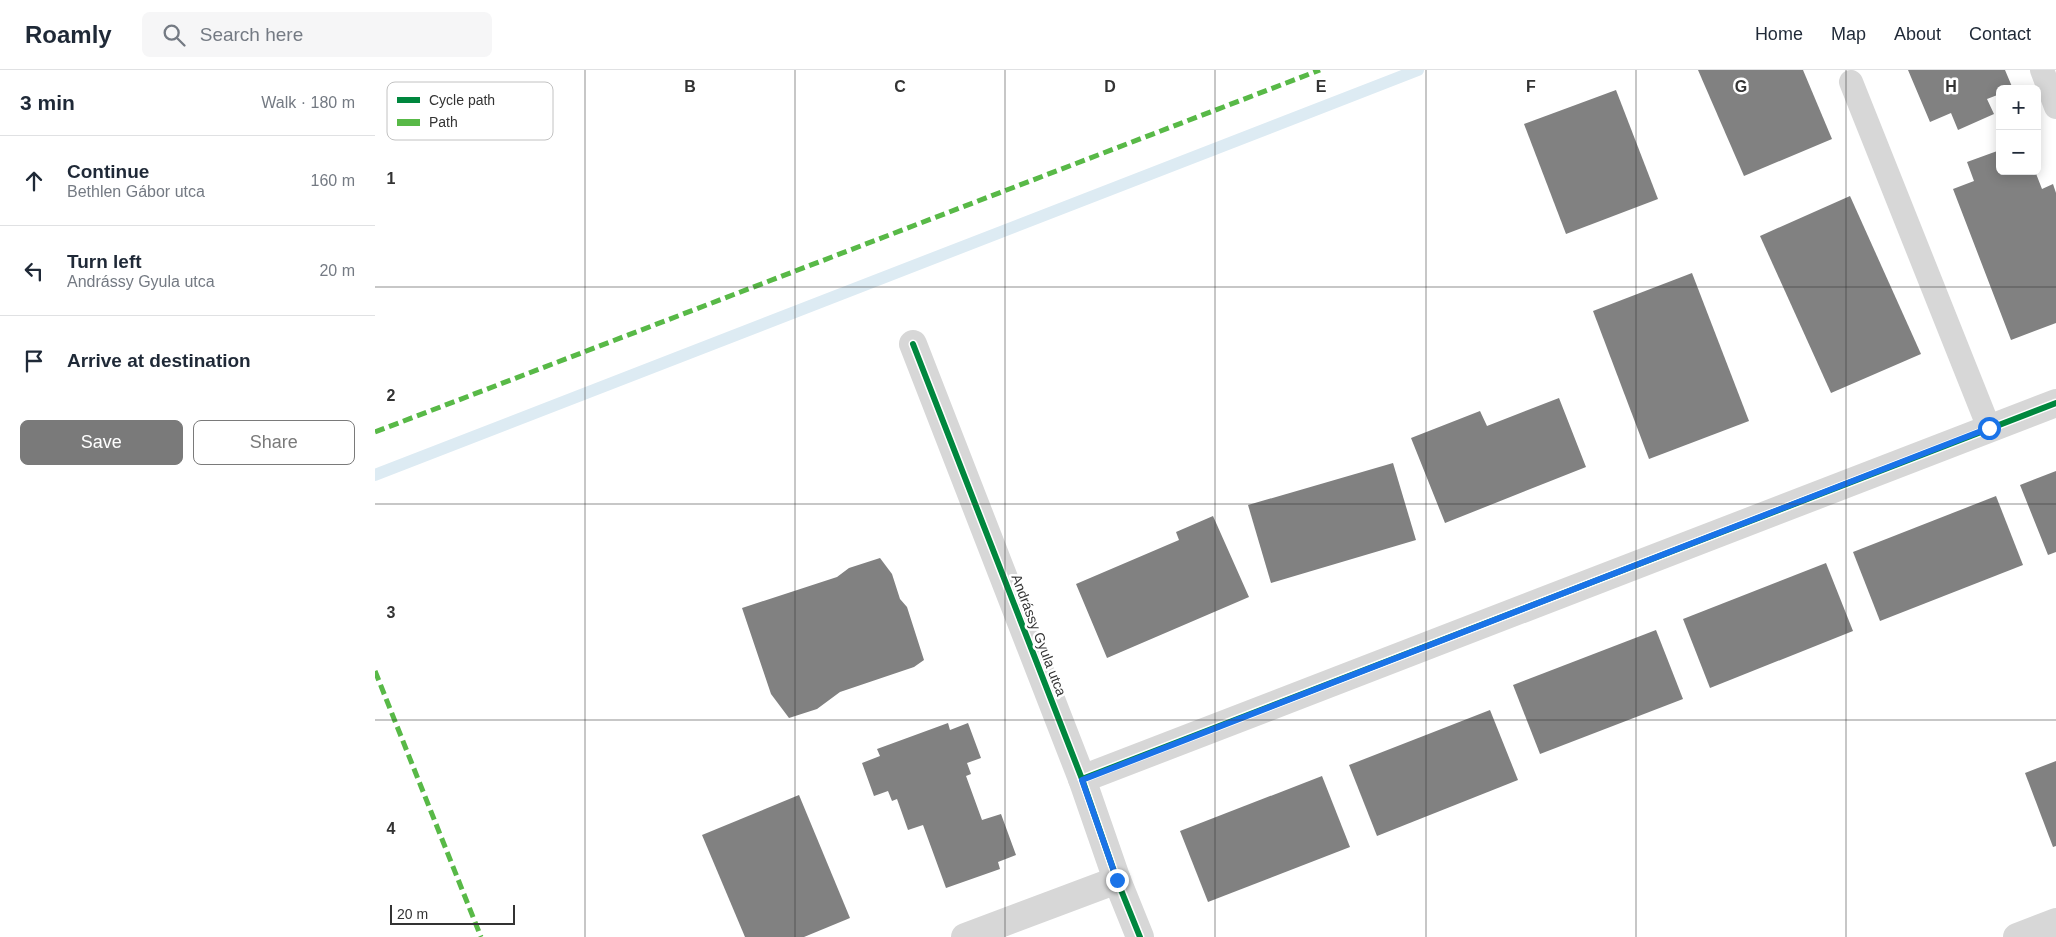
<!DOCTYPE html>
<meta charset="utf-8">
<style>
:root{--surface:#fff;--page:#f6f6f7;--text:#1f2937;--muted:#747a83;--line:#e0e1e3;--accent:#7a7a7a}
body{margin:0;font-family:Arial,sans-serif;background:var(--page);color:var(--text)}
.controls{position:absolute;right:15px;top:15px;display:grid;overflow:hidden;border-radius:8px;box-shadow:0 2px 12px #0003}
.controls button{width:45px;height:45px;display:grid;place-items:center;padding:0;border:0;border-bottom:1px solid var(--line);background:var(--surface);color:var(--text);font:25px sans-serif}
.scale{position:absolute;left:15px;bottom:12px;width:125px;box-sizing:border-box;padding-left:5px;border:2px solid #333;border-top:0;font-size:14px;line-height:18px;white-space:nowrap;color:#333;-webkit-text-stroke:4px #fff;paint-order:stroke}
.stop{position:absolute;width:15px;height:15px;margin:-11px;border:4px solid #1a73e8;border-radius:50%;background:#fff}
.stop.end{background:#1a73e8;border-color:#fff;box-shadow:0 1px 5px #0008}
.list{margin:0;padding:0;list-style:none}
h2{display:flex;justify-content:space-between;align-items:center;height:65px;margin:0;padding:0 20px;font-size:21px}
h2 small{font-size:16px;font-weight:400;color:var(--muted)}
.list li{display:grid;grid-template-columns:32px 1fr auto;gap:15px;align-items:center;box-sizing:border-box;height:90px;padding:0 20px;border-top:1px solid var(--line)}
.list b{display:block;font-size:19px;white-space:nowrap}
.list p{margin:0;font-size:16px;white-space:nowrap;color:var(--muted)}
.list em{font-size:16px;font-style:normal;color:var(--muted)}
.actions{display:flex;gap:10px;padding:15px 20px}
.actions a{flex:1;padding:11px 0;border:1px solid var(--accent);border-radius:8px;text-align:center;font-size:18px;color:var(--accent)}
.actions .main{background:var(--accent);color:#fff}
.icon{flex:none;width:28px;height:28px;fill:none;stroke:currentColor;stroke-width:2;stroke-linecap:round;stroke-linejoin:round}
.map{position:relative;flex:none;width:1681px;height:867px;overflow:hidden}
header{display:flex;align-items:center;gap:30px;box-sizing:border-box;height:70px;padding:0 25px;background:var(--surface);border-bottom:1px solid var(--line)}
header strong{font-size:24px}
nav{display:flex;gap:28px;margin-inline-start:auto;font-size:18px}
.search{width:350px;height:45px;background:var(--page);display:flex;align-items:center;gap:12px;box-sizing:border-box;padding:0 18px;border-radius:8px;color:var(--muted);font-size:19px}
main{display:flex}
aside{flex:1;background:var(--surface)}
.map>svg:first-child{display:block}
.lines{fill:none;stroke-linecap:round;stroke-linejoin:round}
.stream{stroke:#ddebf3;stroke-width:12}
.building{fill:#818181}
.service{stroke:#d7d7d7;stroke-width:24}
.minor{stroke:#d7d7d7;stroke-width:28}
.quiet{stroke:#58b947;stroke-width:5;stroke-dasharray:10 5;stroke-linecap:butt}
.cycleway-casing{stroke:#fff;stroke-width:9}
.cycleway{stroke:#00873e;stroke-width:6}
.route{stroke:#1a73e8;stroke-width:6}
.grid{fill:none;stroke:#333;stroke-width:1;stroke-opacity:0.55}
.labels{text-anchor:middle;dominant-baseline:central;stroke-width:5;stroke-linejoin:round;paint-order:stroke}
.street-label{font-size:14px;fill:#333;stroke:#fff}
.key{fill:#fff;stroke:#c2c2c2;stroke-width:1}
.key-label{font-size:14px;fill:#333}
.grid-label{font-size:16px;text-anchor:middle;font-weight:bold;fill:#333;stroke:#fff;stroke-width:5;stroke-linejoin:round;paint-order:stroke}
</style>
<header>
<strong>Roamly</strong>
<div class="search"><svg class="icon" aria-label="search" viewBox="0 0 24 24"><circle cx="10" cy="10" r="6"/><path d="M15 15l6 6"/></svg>Search here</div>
<nav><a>Home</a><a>Map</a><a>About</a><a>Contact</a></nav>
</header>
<main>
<aside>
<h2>3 min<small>Walk · 180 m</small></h2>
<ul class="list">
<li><svg class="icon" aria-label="ahead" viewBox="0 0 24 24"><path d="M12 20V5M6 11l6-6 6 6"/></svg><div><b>Continue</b><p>Bethlen Gábor utca</p></div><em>160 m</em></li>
<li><svg class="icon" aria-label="left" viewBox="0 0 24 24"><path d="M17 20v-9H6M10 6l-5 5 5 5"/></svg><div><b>Turn left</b><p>Andrássy Gyula utca</p></div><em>20 m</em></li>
<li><svg class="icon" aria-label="arrive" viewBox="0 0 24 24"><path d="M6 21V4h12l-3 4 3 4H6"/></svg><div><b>Arrive at destination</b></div></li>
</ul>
<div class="actions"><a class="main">Save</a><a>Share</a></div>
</aside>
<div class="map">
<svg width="1681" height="867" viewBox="0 0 1681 867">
<rect width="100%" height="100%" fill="#fff"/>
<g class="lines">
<path class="stream" d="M0,405L1043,0"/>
</g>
<g class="building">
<path d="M1323,0H1428L1457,69L1369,106Z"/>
<path d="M1533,0H1630L1638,19H1625V24L1612,29L1619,44L1583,60L1576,43L1555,52Z"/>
<path d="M1241,20L1283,129L1191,164L1149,54Z"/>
<path d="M1625,80V101H1660L1667,119L1678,114L1681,123V253L1636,270L1578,119L1599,111L1592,92Z"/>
<path d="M1475,126L1546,284L1456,323L1385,166Z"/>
<path d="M1317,203L1374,351L1274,389L1218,241Z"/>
<path d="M1184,328L1211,397L1070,453L1036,368L1105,341L1112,356Z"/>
<path d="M1018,393L1041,470L896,513L873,435Z"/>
<path d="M1681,401V482L1673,485L1645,415Z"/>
<path d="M1621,426L1648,495L1505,551L1478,482Z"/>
<path d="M838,446L874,527L732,588L701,514L804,470L801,462Z"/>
<path d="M505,488L517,504L525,529L532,537L549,590L539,597L465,622L442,639L414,648L396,624L367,538L462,507L474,498Z"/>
<path d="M1451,493L1478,561L1335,618L1308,549Z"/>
<path d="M1281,560L1308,629L1165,684L1138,615Z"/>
<path d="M1115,640L1143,710L1002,766L974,695Z"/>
<path d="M573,653L575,660L593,653L606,688L592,693L596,704L591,706L607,750L626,744L641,785L623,792L625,799L571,818L548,755L533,760L522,729L517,731L513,721L499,726L487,693L505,686L502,679Z"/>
<path d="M1681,691V776L1678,777L1650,703Z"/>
<path d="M947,706L975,777L833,832L805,761Z"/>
<path d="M424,725L475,848L429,867H370L327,765Z"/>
</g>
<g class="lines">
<g class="service">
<path d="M1667,0L1681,37"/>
<path d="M1476,12L1614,358"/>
</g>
<g class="minor">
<path d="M538,274L707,709L742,810L765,867"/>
<path d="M707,709L1681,333"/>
<path d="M590,867L742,810"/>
<path d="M1642,867L1681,852"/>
</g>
<g class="quiet">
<path d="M0,362L945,0"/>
<path d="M0,601L106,867"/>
</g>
<defs>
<g id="cycleway">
<path d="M538,274L707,709L742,810L765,867"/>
<path d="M707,709L1681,333"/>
</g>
</defs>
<use href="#cycleway" class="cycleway-casing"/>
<use href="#cycleway" class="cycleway"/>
</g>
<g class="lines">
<path class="route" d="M742,810L707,710L1614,358"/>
</g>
<path class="grid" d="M210,0V867M420,0V867M630,0V867M840,0V867M1051,0V867M1261,0V867M1471,0V867M0,217H1681M0,434H1681M0,650H1681"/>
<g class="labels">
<g class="street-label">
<text transform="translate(664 565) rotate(69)">Andrássy Gyula utca</text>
</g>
</g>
<rect x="12" y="12" width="166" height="58" rx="8" class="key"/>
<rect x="22" y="27" width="23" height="6" fill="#00873e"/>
<rect x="22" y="49" width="23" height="7" fill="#58b947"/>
<g class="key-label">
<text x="54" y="35">Cycle path</text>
<text x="54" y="57">Path</text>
</g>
<g class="grid-label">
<text x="315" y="22">B</text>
<text x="525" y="22">C</text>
<text x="735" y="22">D</text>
<text x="946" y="22">E</text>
<text x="1156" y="22">F</text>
<text x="1366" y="22">G</text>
<text x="1576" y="22">H</text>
<text x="16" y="114">1</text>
<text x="16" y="331">2</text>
<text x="16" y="548">3</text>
<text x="16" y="764">4</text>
</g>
</svg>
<div class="controls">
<button>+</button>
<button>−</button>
</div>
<div class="scale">20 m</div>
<div class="stop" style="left:1614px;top:358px"></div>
<div class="stop end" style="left:742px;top:810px"></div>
</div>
</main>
